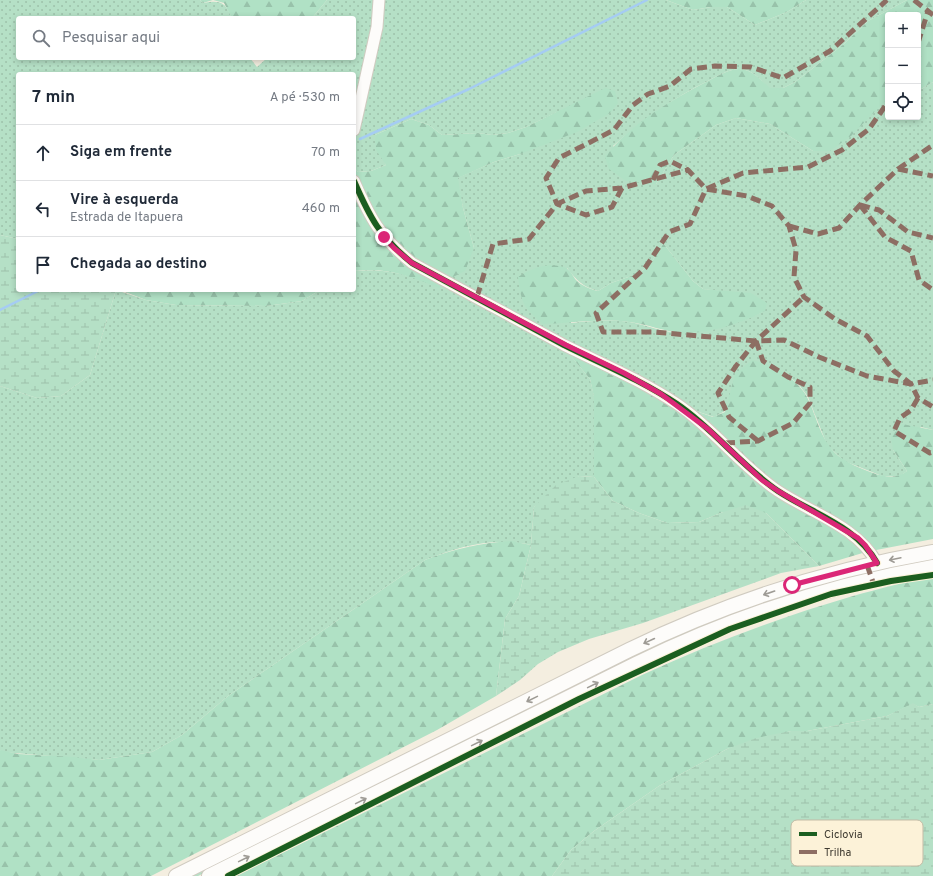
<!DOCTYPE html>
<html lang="pt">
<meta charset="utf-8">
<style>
:root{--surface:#fff;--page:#f6f6f7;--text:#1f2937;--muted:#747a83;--line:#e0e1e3}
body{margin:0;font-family:Overpass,sans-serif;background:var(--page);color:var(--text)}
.controls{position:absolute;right:12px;top:12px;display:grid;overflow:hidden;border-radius:4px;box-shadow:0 2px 6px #0003}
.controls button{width:36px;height:36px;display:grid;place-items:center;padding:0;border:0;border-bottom:1px solid var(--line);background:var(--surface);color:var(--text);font:20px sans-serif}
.stop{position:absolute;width:12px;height:12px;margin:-9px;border:3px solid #db2777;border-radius:50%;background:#fff}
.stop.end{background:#db2777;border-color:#fff;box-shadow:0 1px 4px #0008}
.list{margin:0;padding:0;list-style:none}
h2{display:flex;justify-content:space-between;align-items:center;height:52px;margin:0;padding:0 16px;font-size:17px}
h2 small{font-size:13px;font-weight:400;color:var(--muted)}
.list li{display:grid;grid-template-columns:26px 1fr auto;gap:12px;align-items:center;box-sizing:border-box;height:56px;padding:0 16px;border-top:1px solid var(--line)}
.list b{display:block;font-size:15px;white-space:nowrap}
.list p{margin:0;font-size:13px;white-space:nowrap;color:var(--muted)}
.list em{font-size:13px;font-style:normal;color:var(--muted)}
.icon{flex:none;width:22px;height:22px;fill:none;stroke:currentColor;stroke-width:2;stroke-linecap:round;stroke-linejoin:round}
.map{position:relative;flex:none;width:933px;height:876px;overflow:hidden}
.search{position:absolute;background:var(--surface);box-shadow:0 2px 6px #0003;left:16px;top:16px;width:340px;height:44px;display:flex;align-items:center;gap:10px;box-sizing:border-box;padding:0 14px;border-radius:4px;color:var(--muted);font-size:15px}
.panel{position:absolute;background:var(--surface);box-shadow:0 2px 6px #0003;left:16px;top:72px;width:340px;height:220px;border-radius:4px}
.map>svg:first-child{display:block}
.green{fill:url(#green-dots);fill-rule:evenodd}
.forest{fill:url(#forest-firs)}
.wetland{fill:url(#wetland-marsh)}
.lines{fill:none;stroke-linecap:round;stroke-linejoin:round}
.stream{stroke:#a5ccf3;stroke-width:2.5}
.minor-casing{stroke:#d0cbc0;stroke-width:13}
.major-casing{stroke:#d0cbc0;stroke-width:16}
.minor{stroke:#fdfcfa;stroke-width:11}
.major{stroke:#fdfcfa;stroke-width:14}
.quiet{stroke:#8d6e63;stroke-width:5;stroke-dasharray:10 5;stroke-linecap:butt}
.cycleway-casing{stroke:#fcf2d8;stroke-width:8}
.cycleway{stroke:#1b5e20;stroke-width:6}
.oneway{stroke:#9e9b95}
.route{stroke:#db2777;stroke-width:5}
.key{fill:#fcf2d8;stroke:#c3bba6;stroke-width:1}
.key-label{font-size:11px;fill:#3e3a30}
</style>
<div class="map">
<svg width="933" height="876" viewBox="0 0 933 876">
<defs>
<pattern id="green-dots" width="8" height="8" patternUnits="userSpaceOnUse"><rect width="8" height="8" fill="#b5e0c6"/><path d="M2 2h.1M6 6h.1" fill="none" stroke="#9dc1aa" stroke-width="1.8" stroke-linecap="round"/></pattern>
<pattern id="forest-firs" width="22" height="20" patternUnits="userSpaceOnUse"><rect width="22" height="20" fill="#b0e1c5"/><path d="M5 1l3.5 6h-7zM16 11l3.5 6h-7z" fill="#98c2aa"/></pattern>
<pattern id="wetland-marsh" width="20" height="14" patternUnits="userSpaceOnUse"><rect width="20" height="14" fill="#b5e0c6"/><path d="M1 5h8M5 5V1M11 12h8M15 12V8" fill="none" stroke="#9dc1aa"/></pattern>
</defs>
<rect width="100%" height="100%" fill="#f4eee0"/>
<g class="green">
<path d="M0,0H200L203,3C221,0 225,2 232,18H18V58H250L257,67L267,58H354V18H312L327,0H666L693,10L711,7H727L755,25L787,12L806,0H907L868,21L844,44L795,82L783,88L770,89C761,80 752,69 739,69C729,69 717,76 708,81C673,98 642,120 613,146L656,184L674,155L716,125L736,118L770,124L813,151L888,98V117H918V91L933,82V430L921,427L893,450L907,471L900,476H882L844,461L827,445L808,397L800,386L789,376L714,417L666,401L571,356L590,379L594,396V477L579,476L534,507L531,545C493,537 461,546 425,560L228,696L182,735L152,752L99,760L2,752L0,750V386L37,398L61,396L90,375L116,290L146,300L176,305L266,306L302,301L320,290H354V271C375,269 392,271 412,277L474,248L463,208L457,178L494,162L520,154L557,112L526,127L508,133L492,135L478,133L442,135L429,125L411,119L375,135L386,165L371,171L358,172L354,169V74H18V239L0,235ZM663,243L693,281L703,289L719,291L764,311C744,322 707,333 683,333C665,333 647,325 629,322C610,319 591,321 571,323L567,268C576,280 583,287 598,291L611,283L640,273L653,260Z"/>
<path d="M933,556V561L634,659L198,876H187L671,636L807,585Z"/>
</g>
<g class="forest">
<path d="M200,0H327L312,18H232L224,3L213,0L203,3Z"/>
<path d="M666,0H806L787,12L755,25L727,7H711L693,10Z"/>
<path d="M907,0H933V82L918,91V15H888V98L851,136L830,151H813L770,124L736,118L716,125L674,155L656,184L626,181L609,169L605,157C630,124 671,100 708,81C717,76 729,69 739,69C752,69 761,80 770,88H783L795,82L844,44L868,21Z"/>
<path d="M605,88L615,91L618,103L610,113L577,132L520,154L494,162L458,178L463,208L474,248L465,271L449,279L439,288C409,276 387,267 354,271V169L358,172L371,171L386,165L376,150L375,135L411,119L429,125L442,135L478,133L492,135L508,133L526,127Z"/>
<path d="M663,243L693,281L703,289L751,293L767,303L765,311C743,323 708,334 683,333C665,332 647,324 629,322C601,318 572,323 543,324C522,306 522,304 518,277C531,268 550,261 566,268C570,270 573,276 576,280C582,286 590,289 598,291L611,283L640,273L653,260Z"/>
<path d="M120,290H320L302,301L266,306L176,305L146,300Z"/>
<path d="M570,355L666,401L713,417L725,412L735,374L752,360C770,364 786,371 799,386C807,394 811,405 815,416C828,452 836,459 873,473C885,477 897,479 907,471L893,450L891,437L902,424L933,430V539L866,552L819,566L766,513L723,512L699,522L667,523L639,513L613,501L594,477V397L590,379Z"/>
<path d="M511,541L531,545L519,596L505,619L496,696L437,730L151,876H0V750L18,754L74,757L99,760L152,752L182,735L228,696L425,560C453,549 481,543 511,541Z"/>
<path d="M933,577V704L919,707L913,704L887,716L807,731H791L727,749L659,786L594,831L571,850L552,876H236L642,675C711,643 781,617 853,596C879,589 906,581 933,577Z"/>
</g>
<g class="wetland">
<path d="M0,235L18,239V290H116L90,375L61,396L37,398L0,386Z"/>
<path d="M579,476L594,477L613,501L639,513L667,523L699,522L723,512L746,505L766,513L819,566L781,573L643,623L589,639L558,652L538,664L520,680L496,696L505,619L519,596L531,545L534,507L556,485Z"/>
<path d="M913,703L919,707L933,704V876H552L571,850L594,831L659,786L727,749L756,738L791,731H807L887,716Z"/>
</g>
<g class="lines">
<g class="stream">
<path d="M360,139L469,89L647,0"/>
<path d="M0,310L40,290"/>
</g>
<defs>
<g id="minor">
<path d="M354,130L377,27L379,0"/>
<path d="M354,181C370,218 380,237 412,263C463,290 513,318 564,345C602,364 641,380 677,404C714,429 741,466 778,491C811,513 857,526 877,563"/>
</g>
<g id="major">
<path d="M176,876L629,650C725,603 828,570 933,552"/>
<path d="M209,876L636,664C730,618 830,585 933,567"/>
</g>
</defs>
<use href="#minor" class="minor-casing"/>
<use href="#major" class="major-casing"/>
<use href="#minor" class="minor"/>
<use href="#major" class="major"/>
<g class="quiet">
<path d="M914,0L933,15"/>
<path d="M918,43L928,11"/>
<path d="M898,169L933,176"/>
<path d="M653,180L660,165L670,161L688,170"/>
<path d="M622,188L612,207L586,215L557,204L546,178L559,158L614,130L633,105L648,94L670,86L691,69L715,66L751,67L783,78L830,51L887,0"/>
<path d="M860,205L885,237L911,251L919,280L933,290"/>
<path d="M860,205L879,210L908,232L933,238"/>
<path d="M789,226L818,234L839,228L860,205L898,169L933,145"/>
<path d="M477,297L493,244L529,239L557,204L586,191L622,188L688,170L706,189L747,196L772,206L789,226L796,250L794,277L804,297L835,319L867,336L894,371L911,384L918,398L933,407"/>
<path d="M756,341L654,332H603L596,313L645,268L669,232L690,224L706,189L743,173L808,167L842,150L869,129L888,102"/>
<path d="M918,398L911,410L900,418L894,431L930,453L933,452"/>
<path d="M758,441L729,417L718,393L736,366L756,341L804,297"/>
<path d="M725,443L758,441L793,423L810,403V387L788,377L763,361L756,341L784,340L819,357L867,376L911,384L933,380"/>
<path d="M867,565L874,585"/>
</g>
<defs>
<g id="cycleway">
<path d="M354,181C370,218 380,237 412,263C463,290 513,318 564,345C602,364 641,380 677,404C714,429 741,466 778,491C811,513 857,526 877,563"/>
<path d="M228,876L579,699L730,629L831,594L891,581L933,575"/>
</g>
</defs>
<use href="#cycleway" class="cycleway-casing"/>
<use href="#cycleway" class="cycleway"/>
</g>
<defs><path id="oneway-shaft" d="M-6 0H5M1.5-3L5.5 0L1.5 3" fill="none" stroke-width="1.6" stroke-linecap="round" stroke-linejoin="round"/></defs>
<g class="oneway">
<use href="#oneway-shaft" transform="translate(895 559) rotate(168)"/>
<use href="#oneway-shaft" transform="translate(769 593) rotate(161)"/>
<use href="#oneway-shaft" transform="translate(649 641) rotate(155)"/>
<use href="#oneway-shaft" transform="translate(593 685) rotate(-26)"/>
<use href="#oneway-shaft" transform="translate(532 699) rotate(154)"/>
<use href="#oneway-shaft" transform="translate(477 743) rotate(-26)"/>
<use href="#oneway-shaft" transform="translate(361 801) rotate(-26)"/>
<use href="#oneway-shaft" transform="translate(244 859) rotate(-26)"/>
</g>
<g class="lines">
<path class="route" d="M384,237L394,248L412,263L566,345L624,373L661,394L708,429L762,480L778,491L858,538L865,545L877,563L792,585"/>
</g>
<rect x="791" y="820" width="132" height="46" rx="6" class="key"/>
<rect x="799" y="832" width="18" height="4" fill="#1b5e20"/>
<rect x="799" y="850" width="18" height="4" fill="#8d6e63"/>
<g class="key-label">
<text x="824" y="838">Ciclovia</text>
<text x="824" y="856">Trilha</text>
</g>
</svg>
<div class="controls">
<button>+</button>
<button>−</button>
<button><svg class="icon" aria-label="locate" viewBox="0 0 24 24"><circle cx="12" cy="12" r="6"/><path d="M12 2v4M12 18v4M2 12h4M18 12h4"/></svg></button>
</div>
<div class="stop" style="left:792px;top:585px"></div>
<div class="stop end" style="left:384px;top:237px"></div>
<div class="search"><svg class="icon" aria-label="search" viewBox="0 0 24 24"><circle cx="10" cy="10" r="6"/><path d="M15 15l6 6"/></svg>Pesquisar aqui</div>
<section class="panel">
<h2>7 min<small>A pé · 530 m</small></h2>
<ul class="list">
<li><svg class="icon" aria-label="ahead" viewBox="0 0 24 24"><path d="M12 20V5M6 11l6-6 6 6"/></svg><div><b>Siga em frente</b></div><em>70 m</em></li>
<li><svg class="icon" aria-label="left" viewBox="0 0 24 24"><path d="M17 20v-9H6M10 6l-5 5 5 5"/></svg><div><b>Vire à esquerda</b><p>Estrada de Itapuera</p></div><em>460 m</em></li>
<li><svg class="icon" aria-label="arrive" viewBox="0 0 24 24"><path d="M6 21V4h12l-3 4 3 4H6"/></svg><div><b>Chegada ao destino</b></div></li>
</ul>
</section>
</div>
